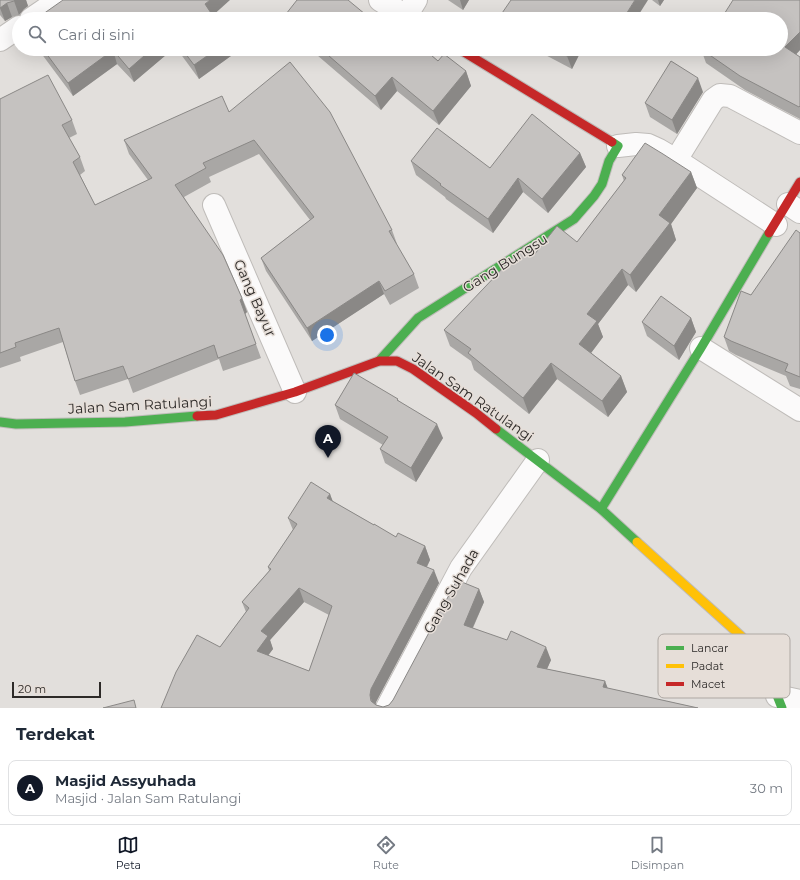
<!DOCTYPE html>
<html lang="id">
<meta charset="utf-8">
<style>
:root{--surface:#fff;--page:#f2f2f3;--text:#1f2937;--muted:#747a83;--line:#e0e1e3;--accent:#111827}
body{margin:0;font-family:Montserrat,sans-serif;background:var(--page);color:var(--text)}
.scale{position:absolute;left:12px;bottom:10px;width:89px;box-sizing:border-box;padding-left:4px;border:2px solid #2d2a28;border-top:0;font-size:11px;line-height:14px;white-space:nowrap;color:#2d2a28;-webkit-text-stroke:3px #e6ded8;paint-order:stroke}
.you{position:absolute;left:327px;top:335px;width:14px;height:14px;margin:-10px;border:3px solid #fff;border-radius:50%;background:#1a73e8;box-shadow:0 0 0 6px #1a73e833}
.badge{display:grid;place-items:center;width:26px;height:26px;border-radius:50%;background:var(--accent);color:#fff;font-size:13px;font-weight:700}
.pin{position:absolute;translate:-50% -33px;filter:drop-shadow(0 1px 2px #0008)}
.pin::after{content:'';position:absolute;top:21px;width:14px;height:12px;background:inherit;clip-path:polygon(0 0,100% 0,50% 100%)}
.list{margin:0;padding:0;list-style:none}
h2{display:flex;justify-content:space-between;align-items:center;height:52px;margin:0;padding:0 16px;font-size:17px}
h2 small{font-size:13px;font-weight:400;color:var(--muted)}
.list li{display:grid;grid-template-columns:26px 1fr auto;gap:12px;align-items:center;box-sizing:border-box;height:56px;margin:0 8px 8px;padding:0 8px;border:1px solid var(--line);border-radius:8px}
.list b{display:block;font-size:15px;white-space:nowrap}
.list p{margin:0;font-size:13px;white-space:nowrap;color:var(--muted)}
.list em{font-size:13px;font-style:normal;color:var(--muted)}
.icon{flex:none;width:22px;height:22px;fill:none;stroke:currentColor;stroke-width:2;stroke-linecap:round;stroke-linejoin:round}
.map{position:relative;flex:none;width:800px;height:708px;overflow:hidden}
.search{position:absolute;background:var(--surface);box-shadow:0 4px 16px #0002;left:12px;right:12px;top:12px;height:44px;display:flex;align-items:center;gap:10px;box-sizing:border-box;padding:0 14px;border-radius:22px;color:var(--muted);font-size:15px}
.sheet{height:116px;background:var(--surface)}
nav{display:flex;justify-content:space-around;align-items:center;box-sizing:border-box;height:56px;border-top:1px solid var(--line);background:var(--surface);font-size:11px;color:var(--muted)}
nav a{display:grid;justify-items:center;gap:2px}
nav .on{color:var(--accent)}
.map>svg:first-child{display:block}
.lines{fill:none;stroke-linecap:round;stroke-linejoin:round}
.street-casing{stroke:#bfbcb9;stroke-width:24}
.fast-casing{stroke:#bfbcb9;stroke-width:11}
.slow-casing{stroke:#bfbcb9;stroke-width:11}
.jam-casing{stroke:#bfbcb9;stroke-width:11}
.street{stroke:#fbfafa;stroke-width:22}
.fast{stroke:#4caf50;stroke-width:9}
.slow{stroke:#ffc107;stroke-width:9}
.jam{stroke:#c62828;stroke-width:9}
.wall{fill:#a9a7a5;fill-rule:evenodd}
.shaded-wall{fill:#8a8886}
.building{fill:#c5c2c0;stroke:#8a8886;fill-rule:evenodd}
.labels{text-anchor:middle;dominant-baseline:central;stroke-width:3;stroke-linejoin:round;paint-order:stroke}
.street-label{font-size:14px;fill:#2d2a28;stroke:#e6ded8}
.key{fill:#e6ded8;stroke:#aea8a3;stroke-width:1}
.key-label{font-size:11px;fill:#2d2a28}
</style>
<div class="map">
<svg width="800" height="708" viewBox="0 0 800 708">
<rect width="100%" height="100%" fill="#e2dfdc"/>
<g class="lines">
<defs>
<g id="street">
<path d="M380,0L411,19"/>
<path d="M406,16L416,0"/>
<path d="M31,19L59,0"/>
<path d="M0,40L19,27"/>
<path d="M618,146L636,144L648,145L659,150L676,160L776,225"/>
<path d="M676,160L713,100L720,95L730,96L800,133"/>
<path d="M788,204L800,212"/>
<path d="M214,205L295,392"/>
<path d="M701,348L800,410"/>
<path d="M777,696L800,701"/>
<path d="M387,708L461,568L538,460"/>
</g>
<g id="fast">
<path d="M379,361L418,318L574,219L594,196L602,184L609,161L618,146L612,142"/>
<path d="M0,422L16,424L125,422L197,416"/>
<path d="M496,429L601,509L637,542"/>
<path d="M601,509L701,348L769,233"/>
<path d="M757,655L765,665L782,708"/>
</g>
<path id="slow" d="M637,542L741,636L757,655"/>
<g id="jam">
<path d="M459,49L612,142"/>
<path d="M769,233L800,182"/>
<path d="M197,416L216,415L295,392L379,361H397L413,369L476,413L496,429"/>
</g>
</defs>
<use href="#street" class="street-casing"/>
<use href="#fast" class="fast-casing"/>
<use href="#slow" class="slow-casing"/>
<use href="#jam" class="jam-casing"/>
<use href="#street" class="street"/>
<use href="#fast" class="fast"/>
<use href="#slow" class="slow"/>
<use href="#jam" class="jam"/>
</g>
<g class="wall">
<path d="M0,0H26L28,6L24,9L19,15L12,17L5,21L0,15Z"/>
<path d="M448,0H469L463,10Z"/>
<path d="M652,0H664L660,6Z"/>
<path d="M38,49H173L134,82L117,64L73,96Z"/>
<path d="M177,49H233L235,53L199,79Z"/>
<path d="M310,49H424L438,61L466,71L471,86L439,125L397,91L381,110Z"/>
<path d="M516,49H531L526,56Z"/>
<path d="M534,49H582L572,69Z"/>
<path d="M602,49H617L613,56Z"/>
<path d="M701,49L800,50L796,54L800,57V119L745,90L706,63Z"/>
<path d="M703,92L677,134L650,117L645,103Z"/>
<path d="M0,99L72,120L77,134L69,138L80,157L85,171L80,175L95,205L148,180L129,154L124,140L229,112L392,230L397,244H396L414,274L419,288L390,305L384,294L312,341L266,271L261,258L310,220L259,154L209,177L211,182L184,197L242,298L247,312L245,314L261,358L223,371L219,359L133,393L128,379L80,395L75,381L63,342L20,357L21,361L0,368Z"/>
<path d="M580,153L586,167L548,213L523,192L493,233L446,199L445,197L416,175L411,161L490,168Z"/>
<path d="M691,172L697,188L671,224L676,240L636,292L628,285L598,324L603,337L591,353L621,376L627,392L608,417L557,379L529,414L474,370L471,361L450,346L444,330L534,255L577,242L624,181L622,175Z"/>
<path d="M800,233V389L790,386L786,376L736,355L729,351L724,337L751,295Z"/>
<path d="M691,318L696,332L679,360L647,336L642,322Z"/>
<path d="M398,399V400L443,438L416,482L385,463L380,449L383,445L340,419L335,405Z"/>
<path d="M330,494L332,501L374,525L396,537L425,546L430,560L427,567L439,583L376,702L375,705H376L383,707L389,705L393,700L479,589L484,602L473,628L551,660L547,669L605,681L607,688L698,708H161L220,647L246,612L242,602L269,571L268,567L293,530L288,518ZM304,602L329,615L309,671L268,655L273,649L270,640Z"/>
</g>
<g class="shaded-wall">
<path d="M15,0H26L28,6L24,9L19,15L14,1Z"/>
<path d="M210,0H230L210,18L205,4Z"/>
<path d="M460,0H469L463,10Z"/>
<path d="M635,0H648L636,19H623Z"/>
<path d="M658,0H664L660,6Z"/>
<path d="M7,3L12,17L5,21L0,8Z"/>
<path d="M800,32V50L790,61L785,47Z"/>
<path d="M152,49H173L134,82L129,69Z"/>
<path d="M217,49H233L235,53L199,79L194,65Z"/>
<path d="M524,49H531L526,56Z"/>
<path d="M570,49H582L572,69L567,56Z"/>
<path d="M610,49H617L613,56Z"/>
<path d="M113,50L117,64L73,96L68,83Z"/>
<path d="M466,71L471,86L439,125L433,111Z"/>
<path d="M392,77L397,91L381,110L375,96Z"/>
<path d="M698,78L703,92L677,134L672,120Z"/>
<path d="M580,153L586,167L548,213L542,199Z"/>
<path d="M691,172L697,188L671,224L676,240L636,292L630,275L659,215Z"/>
<path d="M518,178L523,192L493,233L488,219Z"/>
<path d="M622,269L628,285L598,324L603,337L585,361L579,344L587,314Z"/>
<path d="M379,281L384,294L312,341L307,328Z"/>
<path d="M242,298L247,312L245,314L240,300Z"/>
<path d="M691,318L696,332L679,360L674,346Z"/>
<path d="M551,363L557,379L529,414L523,398Z"/>
<path d="M621,376L627,392L608,417L602,401Z"/>
<path d="M437,424L443,438L416,482L411,468Z"/>
<path d="M330,494L335,507L327,498Z"/>
<path d="M425,546L430,560L422,576L417,563Z"/>
<path d="M434,570L439,583L376,702L375,708H374L370,695L371,689Z"/>
<path d="M299,588L304,602L270,640L273,649L261,665L257,651L261,631Z"/>
<path d="M479,589L484,602L468,638L464,625Z"/>
<path d="M546,647L551,660L542,680L537,667Z"/>
<path d="M605,681L610,694L603,687Z"/>
</g>
<g class="building">
<path d="M0,0H15L14,1L7,3L0,8Z"/>
<path d="M63,0H210L205,4L215,19H36Z"/>
<path d="M297,0H348L371,19H288L290,17L286,14Z"/>
<path d="M511,0H635L623,19H498Z"/>
<path d="M733,0H800V32L785,47L800,57V106L799,107L740,76L701,49H781V19H721Z"/>
<path d="M384,14L389,19H379Z"/>
<path d="M43,49H152L129,69L113,50L68,83Z"/>
<path d="M182,49H217L194,65Z"/>
<path d="M321,49H424L438,61L444,54L466,71L433,111L392,77L375,96Z"/>
<path d="M554,49H570L567,56Z"/>
<path d="M671,61L698,78L672,120L645,103Z"/>
<path d="M290,62L330,112L392,230L389,231L414,274L385,291L379,281L307,328L261,258L314,217L254,140L203,163L206,168L175,185L223,255L242,298L240,300L256,344L218,358L214,345L128,379L123,366L75,381L59,328L15,343L16,347L0,353V99L48,75L72,120L62,125L80,157L73,162L95,205L152,178L124,140L222,96L229,112Z"/>
<path d="M532,114L580,153L542,199L518,178L488,219L440,185L441,184L411,161L437,128L490,168Z"/>
<path d="M645,143L663,154L691,172L659,215L670,223L630,275L622,269L587,314L597,321L579,344L621,376L602,401L551,363L523,398L468,353L471,349L444,330L524,246L534,255L557,226L577,242L626,178L622,175Z"/>
<path d="M796,230L800,233V377L785,371L788,364L731,341L724,337L741,291L751,295Z"/>
<path d="M661,296L691,318L674,346L642,322Z"/>
<path d="M354,373L398,399L397,400L437,424L411,468L380,449L388,437L335,405Z"/>
<path d="M311,482L330,494L327,498L374,525V524L396,537L398,533L425,546L417,563L434,570L371,689L370,695L371,701L376,705L383,707L389,705L393,700L457,580L479,589L464,625L507,640L511,631L546,647L537,667L605,681L603,687L698,708H161L176,672L197,635L220,647L249,608L242,602L271,569L268,567L297,524L288,518ZM299,588L332,606L309,671L257,651L268,636L261,631Z"/>
<path d="M134,700L136,708H103Z"/>
</g>
<g class="labels">
<g class="street-label">
<text transform="translate(505 263) rotate(-32)">Gang Bungsu</text>
<text transform="translate(255 298) rotate(66)">Gang Bayur</text>
<text transform="translate(473 397) rotate(35)">Jalan Sam Ratulangi</text>
<text transform="translate(140 405) rotate(-3)">Jalan Sam Ratulangi</text>
<text transform="translate(451 591) rotate(-60)">Gang Suhada</text>
</g>
</g>
<rect x="658" y="634" width="132" height="64" rx="6" class="key"/>
<rect x="666" y="646" width="18" height="4" fill="#4caf50"/>
<rect x="666" y="664" width="18" height="4" fill="#ffc107"/>
<rect x="666" y="682" width="18" height="4" fill="#c62828"/>
<g class="key-label">
<text x="691" y="652">Lancar</text>
<text x="691" y="670">Padat</text>
<text x="691" y="688">Macet</text>
</g>
</svg>
<div class="scale">20 m</div>
<div class="you"></div>
<div class="pin badge" style="left:328px;top:458px">A</div>
<div class="search"><svg class="icon" aria-label="search" viewBox="0 0 24 24"><circle cx="10" cy="10" r="6"/><path d="M15 15l6 6"/></svg>Cari di sini</div>
</div>
<section class="sheet">
<h2>Terdekat<small></small></h2>
<ul class="list">
<li><span class="badge">A</span><div><b>Masjid Assyuhada</b><p>Masjid · Jalan Sam Ratulangi</p></div><em>30 m</em></li>
</ul>
</section>
<nav>
<a class="on"><svg class="icon" aria-label="map" viewBox="0 0 24 24"><path d="M3 6l6-2 6 2 6-2v14l-6 2-6-2-6 2zM9 4v14M15 6v14"/></svg>Peta</a>
<a><svg class="icon" aria-label="directions" viewBox="0 0 24 24"><path d="M12 3l9 9-9 9-9-9zM9 14v-3h6M13 9l2 2-2 2"/></svg>Rute</a>
<a><svg class="icon" aria-label="saved" viewBox="0 0 24 24"><path d="M7 4h10v16l-5-4-5 4z"/></svg>Disimpan</a>
</nav>
